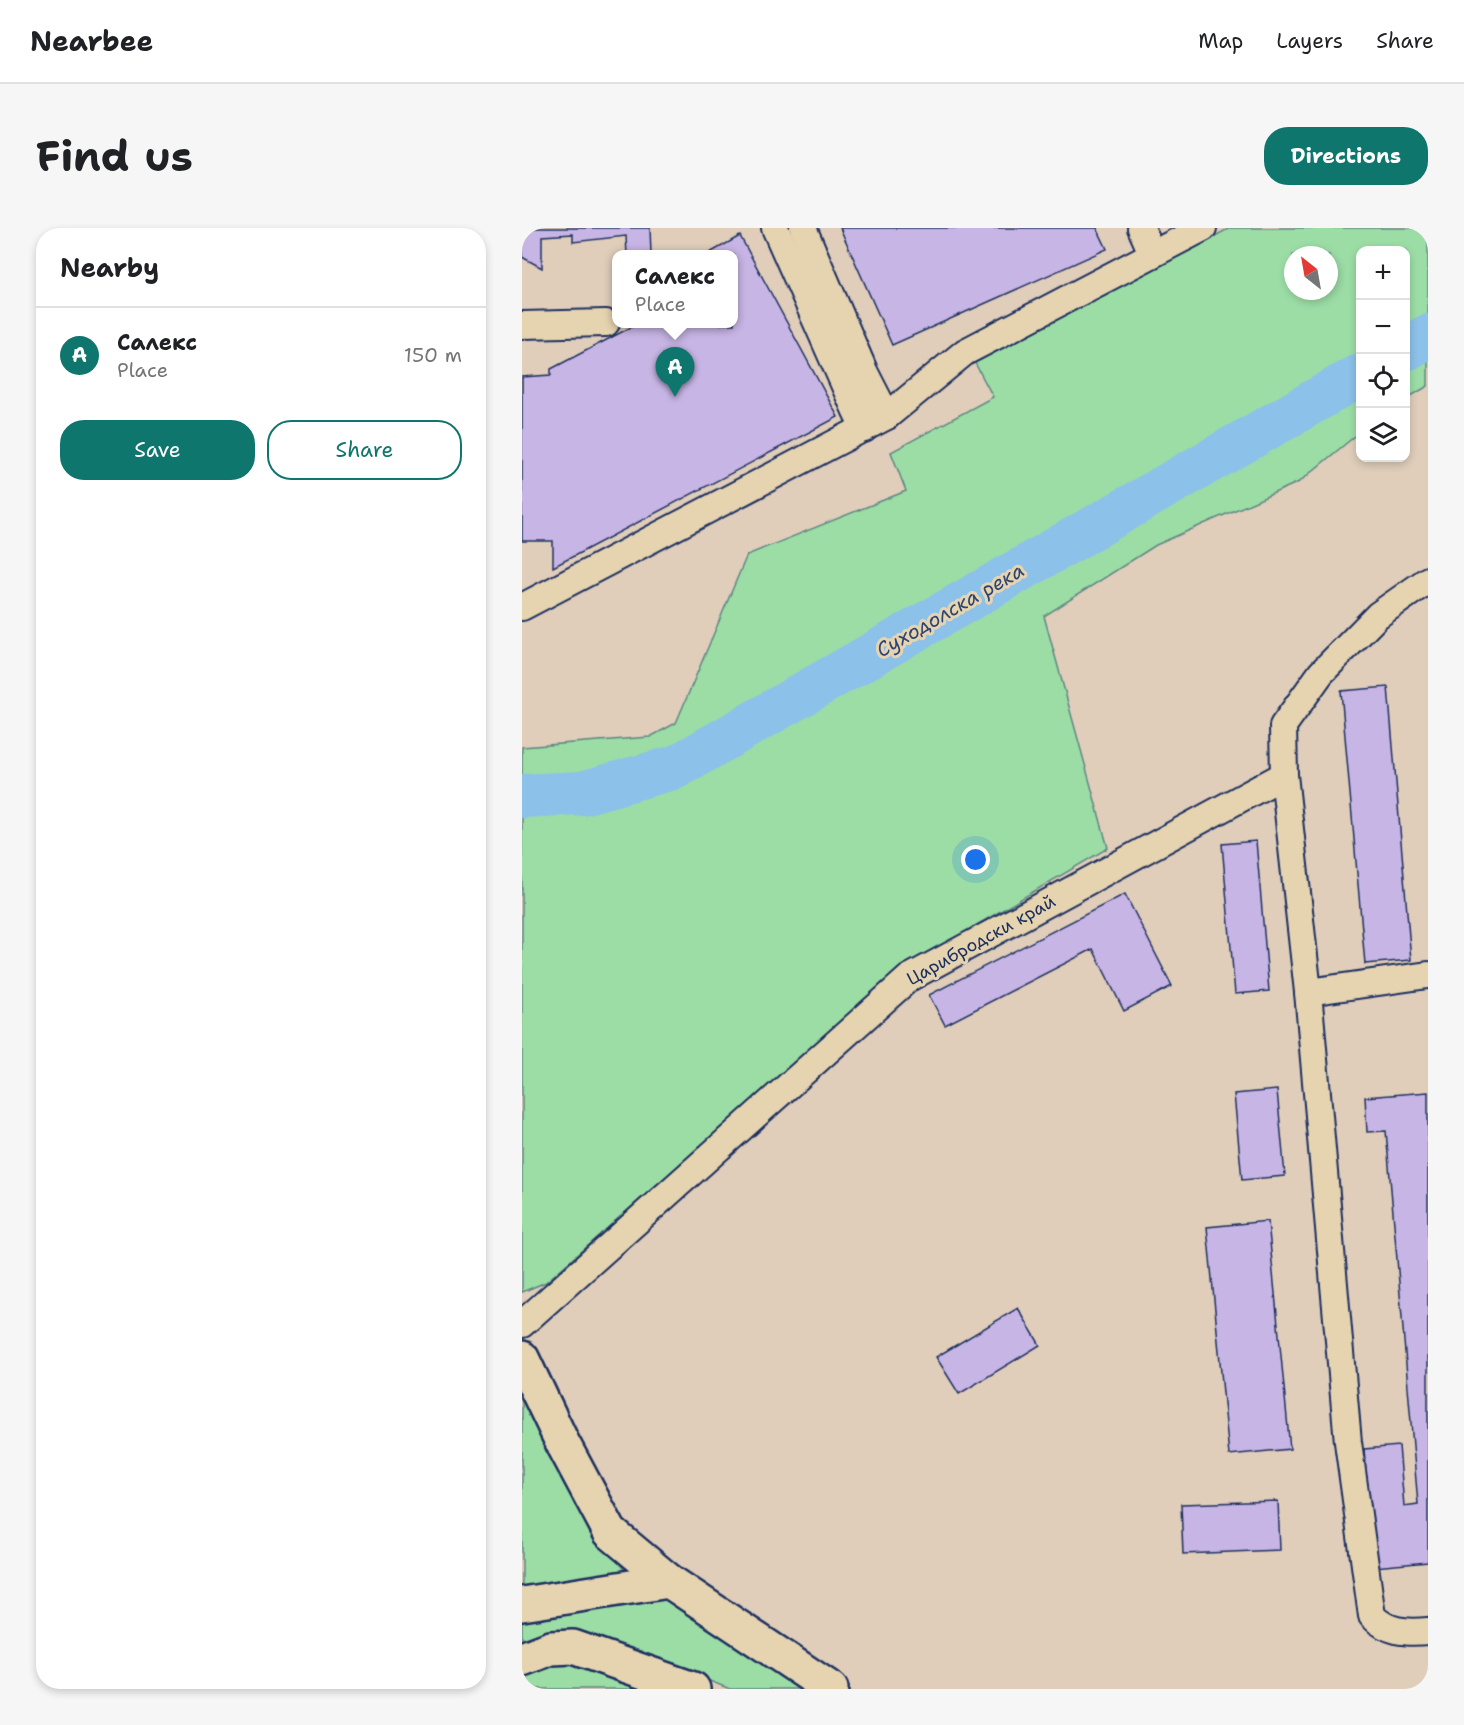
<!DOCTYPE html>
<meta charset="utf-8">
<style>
:root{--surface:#fff;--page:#f6f6f6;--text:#202124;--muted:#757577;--line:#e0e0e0;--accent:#0f766e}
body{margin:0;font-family:"Shantell Sans",sans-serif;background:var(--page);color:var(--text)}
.controls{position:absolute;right:18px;top:18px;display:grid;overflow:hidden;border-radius:12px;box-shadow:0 3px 9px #0003}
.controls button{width:54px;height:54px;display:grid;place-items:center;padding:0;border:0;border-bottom:2px solid var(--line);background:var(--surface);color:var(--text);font:30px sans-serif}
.compass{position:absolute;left:762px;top:18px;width:54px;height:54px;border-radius:50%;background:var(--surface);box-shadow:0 3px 9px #0003;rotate:329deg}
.you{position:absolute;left:454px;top:632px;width:21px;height:21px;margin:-15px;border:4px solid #fff;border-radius:50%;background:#1a73e8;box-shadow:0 0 0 9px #1a73e833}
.badge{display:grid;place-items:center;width:39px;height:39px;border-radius:50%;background:var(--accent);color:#fff;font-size:20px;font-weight:700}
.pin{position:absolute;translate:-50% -50px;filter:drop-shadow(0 2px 3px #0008)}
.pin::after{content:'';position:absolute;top:32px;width:21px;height:18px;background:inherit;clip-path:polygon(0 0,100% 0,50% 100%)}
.popup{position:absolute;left:90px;top:22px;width:126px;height:78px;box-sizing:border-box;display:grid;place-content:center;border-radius:12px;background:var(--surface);filter:drop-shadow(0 2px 4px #0005);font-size:20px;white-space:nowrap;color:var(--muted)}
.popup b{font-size:22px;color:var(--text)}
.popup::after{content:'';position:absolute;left:50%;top:100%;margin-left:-12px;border:12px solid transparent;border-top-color:var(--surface)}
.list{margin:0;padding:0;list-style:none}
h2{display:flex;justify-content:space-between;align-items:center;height:78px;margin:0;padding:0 24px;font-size:26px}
h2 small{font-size:20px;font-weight:400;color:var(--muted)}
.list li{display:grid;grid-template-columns:39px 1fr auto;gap:18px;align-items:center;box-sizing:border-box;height:96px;padding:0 24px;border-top:2px solid var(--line)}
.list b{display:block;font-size:22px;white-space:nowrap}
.list p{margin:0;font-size:20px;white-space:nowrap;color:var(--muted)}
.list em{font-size:20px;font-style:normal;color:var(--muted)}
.actions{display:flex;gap:12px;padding:18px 24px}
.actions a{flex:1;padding:14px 0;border:2px solid var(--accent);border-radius:24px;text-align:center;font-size:21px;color:var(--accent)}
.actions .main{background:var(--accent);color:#fff}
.icon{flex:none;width:33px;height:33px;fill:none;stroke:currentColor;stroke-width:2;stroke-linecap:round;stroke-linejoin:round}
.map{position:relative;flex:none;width:906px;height:1461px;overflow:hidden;border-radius:24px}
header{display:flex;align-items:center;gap:36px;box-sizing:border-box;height:84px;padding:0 30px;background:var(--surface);border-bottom:2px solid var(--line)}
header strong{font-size:28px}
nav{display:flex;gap:33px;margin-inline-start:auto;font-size:21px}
.intro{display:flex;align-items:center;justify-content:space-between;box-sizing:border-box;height:144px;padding:0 36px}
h1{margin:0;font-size:42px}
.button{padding:15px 27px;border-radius:24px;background:var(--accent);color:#fff;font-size:21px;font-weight:700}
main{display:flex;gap:36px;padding:0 36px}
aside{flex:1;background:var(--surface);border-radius:24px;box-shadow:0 3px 9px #0003}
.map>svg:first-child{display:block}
.green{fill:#9cdda6;stroke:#5c8682;stroke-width:1.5;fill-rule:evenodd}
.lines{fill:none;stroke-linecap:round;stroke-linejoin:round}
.river{stroke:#8cc1e9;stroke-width:44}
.building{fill:#c7b5e5;stroke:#1b2f5e;stroke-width:1.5}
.minor-casing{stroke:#1b2f5e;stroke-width:30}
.major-casing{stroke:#1b2f5e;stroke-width:38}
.minor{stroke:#e6d4b1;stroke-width:26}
.major{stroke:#e6d4b1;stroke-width:33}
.labels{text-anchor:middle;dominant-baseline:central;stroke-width:6;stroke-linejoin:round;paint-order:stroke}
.street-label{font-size:18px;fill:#1b2f5e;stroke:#e6d4b1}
.water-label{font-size:20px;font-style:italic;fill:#2c4573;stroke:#e6d4b1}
</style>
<header>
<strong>Nearbee</strong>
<nav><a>Map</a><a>Layers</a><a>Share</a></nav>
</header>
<div class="intro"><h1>Find us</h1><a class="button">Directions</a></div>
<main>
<aside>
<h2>Nearby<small></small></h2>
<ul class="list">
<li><span class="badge">A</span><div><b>Салекс</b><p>Place</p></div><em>150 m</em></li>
</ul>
<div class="actions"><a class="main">Save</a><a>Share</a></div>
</aside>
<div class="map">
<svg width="906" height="1461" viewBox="0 0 906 1461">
<rect width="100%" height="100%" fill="#e0cebb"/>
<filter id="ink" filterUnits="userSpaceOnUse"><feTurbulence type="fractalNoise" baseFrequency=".0167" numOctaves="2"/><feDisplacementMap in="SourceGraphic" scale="12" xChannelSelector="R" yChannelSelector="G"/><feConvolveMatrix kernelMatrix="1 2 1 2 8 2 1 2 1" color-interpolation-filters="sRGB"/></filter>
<g filter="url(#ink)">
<g class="green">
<path d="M708,0H906V158L884,171V22H838V204L777,254L634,317L522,388L586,620L381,740L24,1054L0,1064V519L128,509L154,495L225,327L384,263L369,224L471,169L453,135ZM771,27H807V63H771Z"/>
<path d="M0,1158L67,1298L104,1344L0,1359Z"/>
<path d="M154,1368L290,1461H208L175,1448L0,1415V1386Z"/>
<path d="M63,1433L140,1461H0V1444L18,1437Z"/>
</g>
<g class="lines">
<g class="river">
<path d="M884,121L906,108"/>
<path d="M0,568L60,565L154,539L838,147"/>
</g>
</g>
<g class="building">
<path d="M0,0H128L129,26L105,27L104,8L51,14V6L20,8V40L0,29Z"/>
<path d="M318,0H575L585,21L370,117Z"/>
<path d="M218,8L316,189L31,339V313H0V149L29,147V141L115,96H212V27H184Z"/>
<path d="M866,459L889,732L843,736L819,463Z"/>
<path d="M734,613L747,763L713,766L700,616Z"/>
<path d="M603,666L650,758L602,783L571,721L423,797L407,767Z"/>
<path d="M755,862L763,948L720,952L712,866Z"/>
<path d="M906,864V1334L852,1339L842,1221L877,1218L882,1278L896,1276L864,903L845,904L843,869Z"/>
<path d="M746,993L768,1221L707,1227L685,999Z"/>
<path d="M496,1080L518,1117L437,1166L414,1129Z"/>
<path d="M756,1273L758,1322L661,1326L659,1276Z"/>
</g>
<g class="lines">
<defs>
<g id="minor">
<path d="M253,0L342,201"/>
<path d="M281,0L343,145L365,188"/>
<path d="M619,0L630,25"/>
<path d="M0,97L84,95"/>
<path d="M906,352L856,387L799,445L761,498L762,547L786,764L826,1214L850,1388C866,1404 883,1405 906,1403"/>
<path d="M0,379L365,188L443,124L681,0"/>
<path d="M786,764L906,747"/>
<path d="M0,1096L387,750L762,547"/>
</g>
<g id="major">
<path d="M0,1130L40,1214L88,1304L147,1353L309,1461"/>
<path d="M0,1376L147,1353"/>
<path d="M0,1431L29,1420L51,1419L171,1461"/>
</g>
</defs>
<use href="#minor" class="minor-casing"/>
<use href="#major" class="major-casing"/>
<use href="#minor" class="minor"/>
<use href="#major" class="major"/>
</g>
</g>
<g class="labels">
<g class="street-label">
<text transform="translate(459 712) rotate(-29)">Царибродски край</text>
</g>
<g class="water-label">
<text transform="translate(428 382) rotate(-30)">Суходолска река</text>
</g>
</g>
</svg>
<div class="controls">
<button>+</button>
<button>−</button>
<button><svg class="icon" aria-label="locate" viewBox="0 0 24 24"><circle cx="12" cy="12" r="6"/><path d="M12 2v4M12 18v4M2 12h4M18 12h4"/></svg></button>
<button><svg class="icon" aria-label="layers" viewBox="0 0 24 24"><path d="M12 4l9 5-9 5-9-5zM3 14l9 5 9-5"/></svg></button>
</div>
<svg class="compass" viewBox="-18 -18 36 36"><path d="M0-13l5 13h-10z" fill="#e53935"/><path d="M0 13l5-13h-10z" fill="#757577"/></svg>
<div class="you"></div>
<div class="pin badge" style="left:153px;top:169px">A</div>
<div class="popup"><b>Салекс</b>Place</div>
</div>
</main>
